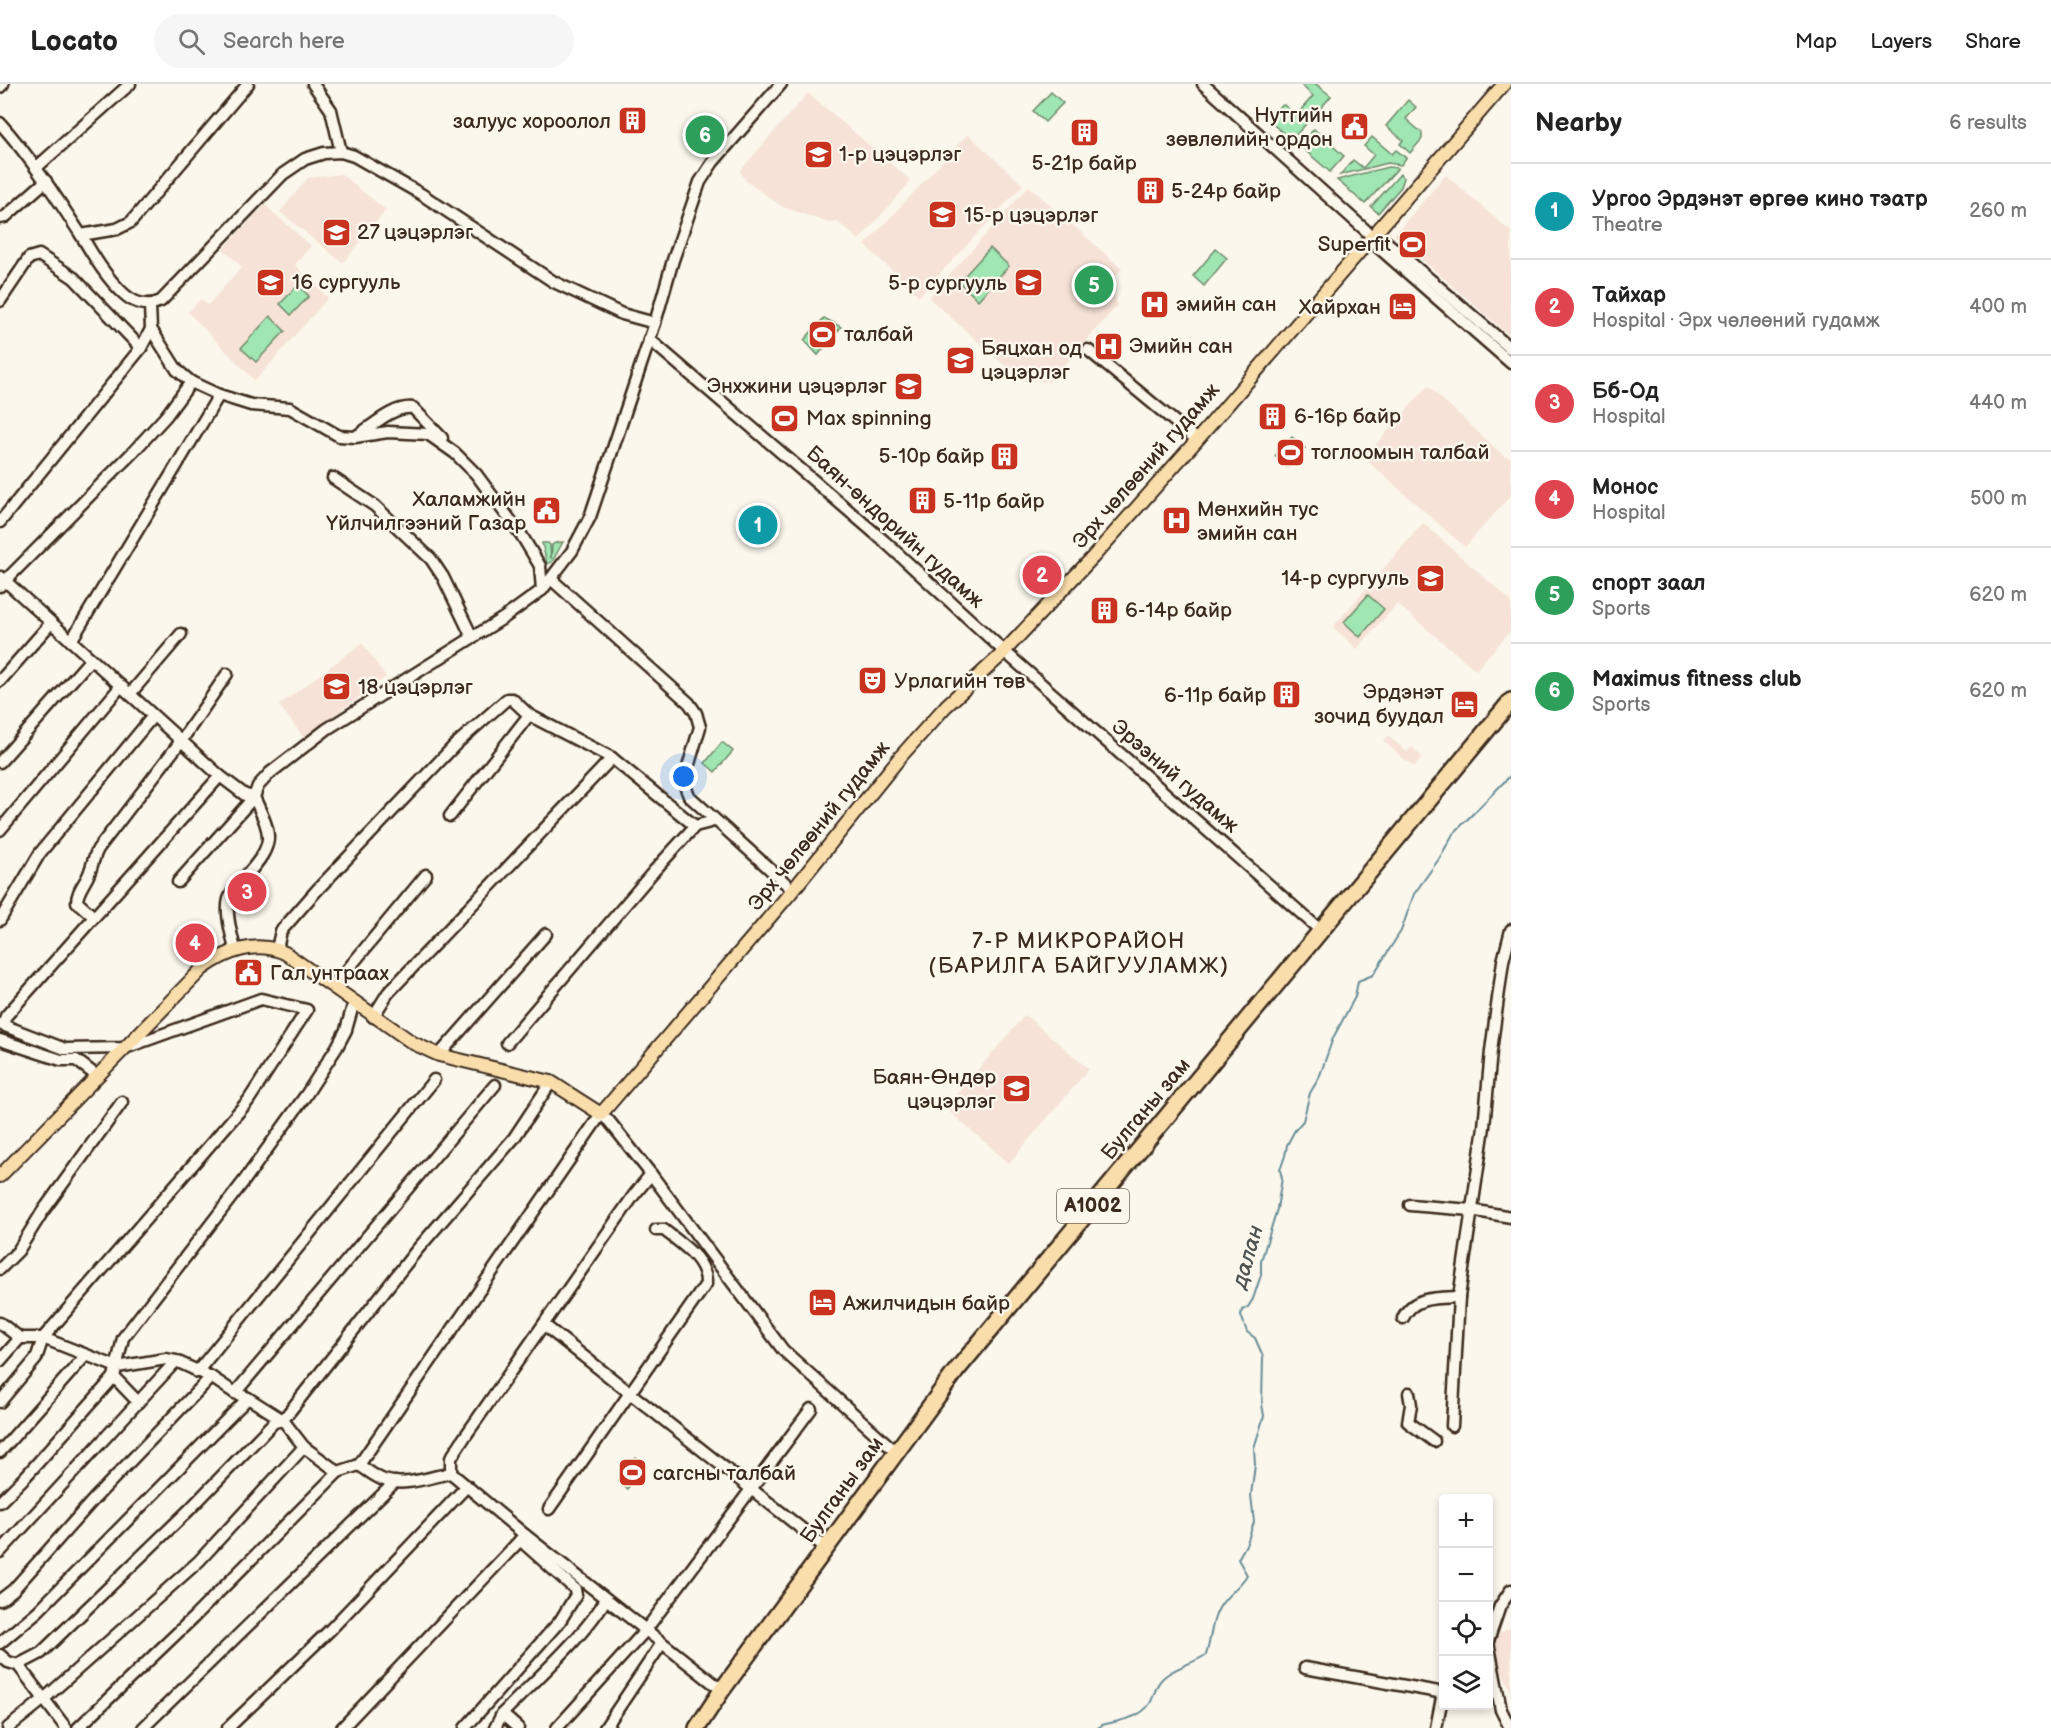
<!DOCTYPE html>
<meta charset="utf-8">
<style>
:root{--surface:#fff;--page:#f6f6f6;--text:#222;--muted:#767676;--line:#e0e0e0;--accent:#111827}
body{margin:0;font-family:"Balsamiq Sans",sans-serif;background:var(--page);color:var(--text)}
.controls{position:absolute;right:18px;bottom:18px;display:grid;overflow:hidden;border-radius:6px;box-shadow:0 3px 9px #0003}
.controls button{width:54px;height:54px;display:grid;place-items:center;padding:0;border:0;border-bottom:2px solid var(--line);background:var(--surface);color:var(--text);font:30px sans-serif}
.you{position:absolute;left:684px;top:693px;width:21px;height:21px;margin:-15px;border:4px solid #fff;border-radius:50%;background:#1a73e8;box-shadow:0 0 0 9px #1a73e833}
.badge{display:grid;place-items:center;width:39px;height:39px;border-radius:50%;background:var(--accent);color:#fff;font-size:20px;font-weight:700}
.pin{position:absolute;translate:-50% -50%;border:3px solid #fff;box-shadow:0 2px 6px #0006}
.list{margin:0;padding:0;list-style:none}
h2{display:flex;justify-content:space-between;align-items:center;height:78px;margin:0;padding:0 24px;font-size:26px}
h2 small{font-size:20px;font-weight:400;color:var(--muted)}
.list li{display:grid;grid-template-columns:39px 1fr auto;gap:18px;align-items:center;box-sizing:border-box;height:96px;padding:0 24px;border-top:2px solid var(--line)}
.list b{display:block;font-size:22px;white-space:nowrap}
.list p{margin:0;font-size:20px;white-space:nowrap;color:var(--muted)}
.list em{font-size:20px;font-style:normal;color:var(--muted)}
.icon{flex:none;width:33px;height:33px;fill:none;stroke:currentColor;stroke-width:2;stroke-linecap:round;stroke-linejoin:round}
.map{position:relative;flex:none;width:1511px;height:1644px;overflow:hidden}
header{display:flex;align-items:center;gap:36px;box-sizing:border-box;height:84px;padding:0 30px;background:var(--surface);border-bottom:2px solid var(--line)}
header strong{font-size:28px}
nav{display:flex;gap:33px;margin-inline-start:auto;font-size:21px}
.search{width:420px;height:54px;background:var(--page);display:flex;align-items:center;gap:15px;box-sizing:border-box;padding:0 21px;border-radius:33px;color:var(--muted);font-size:22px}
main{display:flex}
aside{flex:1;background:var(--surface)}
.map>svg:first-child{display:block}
.built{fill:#f6e2d6}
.green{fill:#9fe6b3;stroke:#6d8868;stroke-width:1.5}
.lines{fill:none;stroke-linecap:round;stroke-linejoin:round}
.stream{stroke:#698d98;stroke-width:2}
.minor-casing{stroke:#3b2a1e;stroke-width:15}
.major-casing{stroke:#3b2a1e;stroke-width:16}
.highway-casing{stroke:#3b2a1e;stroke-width:20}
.minor{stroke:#fbf7ec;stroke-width:10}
.major{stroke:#f9ddab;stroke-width:12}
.highway{stroke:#f9ddab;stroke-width:15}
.labels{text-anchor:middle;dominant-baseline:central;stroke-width:5;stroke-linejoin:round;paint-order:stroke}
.shield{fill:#fbf7ec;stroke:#75685c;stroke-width:1.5}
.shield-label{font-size:20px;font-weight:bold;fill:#3b2a1e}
.poi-label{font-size:21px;fill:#3b2a1e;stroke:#fbf7ec;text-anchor:start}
.street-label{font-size:21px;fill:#3b2a1e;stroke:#fbf7ec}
.neighbourhood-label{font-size:22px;letter-spacing:1.5px;fill:#3b2a1e;stroke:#fbf7ec}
.water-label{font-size:22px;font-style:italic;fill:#4e5351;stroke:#fbf7ec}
</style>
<header>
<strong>Locato</strong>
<div class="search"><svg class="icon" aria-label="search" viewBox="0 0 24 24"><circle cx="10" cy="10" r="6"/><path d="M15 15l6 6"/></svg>Search here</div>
<nav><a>Map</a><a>Layers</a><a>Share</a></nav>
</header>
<main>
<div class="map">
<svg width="1511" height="1644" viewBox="0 0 1511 1644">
<rect width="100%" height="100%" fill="#fbf7ec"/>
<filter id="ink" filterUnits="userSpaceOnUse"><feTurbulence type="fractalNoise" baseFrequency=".0167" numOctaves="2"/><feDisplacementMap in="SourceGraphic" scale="12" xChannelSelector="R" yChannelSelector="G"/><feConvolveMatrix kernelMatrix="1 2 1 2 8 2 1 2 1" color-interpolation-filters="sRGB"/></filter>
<g filter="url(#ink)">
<g class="built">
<path d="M808,9L911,97L859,156L838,138L829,139L783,123L746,97L740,87Z"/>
<path d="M968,50L1023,101L919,212L865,161Z"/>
<path d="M341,90L386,126L343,179L280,128L308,94Z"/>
<path d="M1446,91L1511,148V253L1394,151Z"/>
<path d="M1029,102L1122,185L1113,196L1117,222L1049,298L1021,296L929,214Z"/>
<path d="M265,121L311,162L295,181L328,214L255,297L188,228L201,215L208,221L242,183L223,165Z"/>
<path d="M1428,302L1505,373L1511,374V411L1465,463L1364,374Z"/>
<path d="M1423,439L1511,517V546L1476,586L1397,520L1357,565L1333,543Z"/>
<path d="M362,559L386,593L304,654L279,621Z"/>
<path d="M1388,652L1407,668L1412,663L1422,673L1414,683L1383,657Z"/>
<path d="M200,846L208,854L191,873L182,865Z"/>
<path d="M1025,931L1089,985L1009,1079L945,1024Z"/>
<path d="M1511,1544V1607L1494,1570L1495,1551Z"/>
</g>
<g class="green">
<path d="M1300,0H1316L1331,12L1310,37L1299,28L1313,12Z"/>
<path d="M1051,8L1063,19L1045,38L1033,27Z"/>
<path d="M1408,16L1416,23L1406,35L1422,49V55L1410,69L1400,60L1403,56L1386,42Z"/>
<path d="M1284,21L1306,40L1291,56L1268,36L1280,22Z"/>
<path d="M1314,45L1344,72L1330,88L1299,61Z"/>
<path d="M1372,53L1392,70L1396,66L1406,74L1401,81L1388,79L1340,91L1353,76L1363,84L1374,71L1364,62Z"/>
<path d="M1388,83L1398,84L1365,120L1337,96Z"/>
<path d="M1400,90L1404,94L1401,103L1378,129L1371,123Z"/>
<path d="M990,164L1009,182L978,216L959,198Z"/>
<path d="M1216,165L1227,174L1204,202L1193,192Z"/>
<path d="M298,201L309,212L291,231L280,220Z"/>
<path d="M270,232L285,247L256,278L241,264Z"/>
<path d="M824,234L841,243L818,271L804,256Z"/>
<path d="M1292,353L1305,364L1287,383L1275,372Z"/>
<path d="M563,458L552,478L547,480L542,459H548L550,461L551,475L552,461L555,459Z"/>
<path d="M1368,511L1384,525L1360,553L1344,538Z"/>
<path d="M722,658L733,667L715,688L705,679Z"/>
<path d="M636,1374L646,1382L627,1405L618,1397Z"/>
</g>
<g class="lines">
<path class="stream" d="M1098,1644L1102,1641C1121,1636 1146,1634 1153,1613C1156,1605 1157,1599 1164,1593C1174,1584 1193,1579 1206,1571C1211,1556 1211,1537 1219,1524C1227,1510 1239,1504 1247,1491L1238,1475L1247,1459L1254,1438L1251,1411L1255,1381L1254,1364L1264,1332L1262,1320L1263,1272L1255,1254L1247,1248L1241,1231L1242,1226L1248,1223L1253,1215L1261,1191V1177L1277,1125L1282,1094L1280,1086L1285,1072L1287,1061L1295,1046L1303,1037L1310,1009L1319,994L1333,954L1355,913L1358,897L1373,891L1401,847L1414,810L1439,775L1453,750L1511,691"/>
<defs>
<g id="minor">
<path d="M313,0L331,26L341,68"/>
<path d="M1203,0L1372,152L1384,156L1511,265"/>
<path d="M0,3L3,0"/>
<path d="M0,39C31,74 55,111 81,151C93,171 106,194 124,210C135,220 148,223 161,217L283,90L305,75L324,69L341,68L354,72L421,110L554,198L622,230L655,239"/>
<path d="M37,83L130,0"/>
<path d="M0,134L5,133L46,97"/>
<path d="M81,151L117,145L131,138L248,0"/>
<path d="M1372,152L1378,163L1511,279"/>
<path d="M0,217L29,174L39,171L74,194L141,264"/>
<path d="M649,255L884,457L1004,567L1320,846"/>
<path d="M1088,266L1197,356"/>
<path d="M191,298L219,311L251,321L290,324L339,352L355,353L388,348L428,350L455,369L476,390L522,452L540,482L542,506"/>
<path d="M358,351C375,340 393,322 413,324L442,354"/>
<path d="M333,394L375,422L431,475L443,493L472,553"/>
<path d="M0,438L141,264L151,245L150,222"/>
<path d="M1,493L220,692L245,711L254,713"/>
<path d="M551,495L689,619L696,629L700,643L686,690L685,702L689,712L793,806"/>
<path d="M0,502L133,368L166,332L191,298L177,286L151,245"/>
<path d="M71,557L219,311"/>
<path d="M0,597L51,539"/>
<path d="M130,610L181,550"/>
<path d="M0,678L91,575"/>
<path d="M450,732L529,631"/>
<path d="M0,746L121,602"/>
<path d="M178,798L254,713"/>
<path d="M94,833L77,818C77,806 86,799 90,787C93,779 94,772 98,765L181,657L227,590"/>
<path d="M0,836L40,769L153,632"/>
<path d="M277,865L281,847L317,806L455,661L507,615H512L529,631L612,674L695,742"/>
<path d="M235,866C232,851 225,830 229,815C232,806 240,799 246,792C276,758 272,752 254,713L258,702L270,689L327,645L505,533L542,506L572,467L590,433L655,239L673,176L700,98L713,78L781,0"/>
<path d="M334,902L426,791"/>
<path d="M373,933L388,909L612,674"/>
<path d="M0,940L65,965L125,964L261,915L307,926L248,1017L43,1254L36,1275L0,1318"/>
<path d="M3,941L6,932L220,692"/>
<path d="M0,956L61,976H76L97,992"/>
<path d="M507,959L654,787L695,742L714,737"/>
<path d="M439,971L546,850"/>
<path d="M651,1090L783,1266L896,1368"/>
<path d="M1410,1121L1471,1126L1511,1133"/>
<path d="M0,1185L18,1167L43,1127L122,1018"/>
<path d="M1403,1234C1413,1212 1438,1214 1459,1213"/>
<path d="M0,1239L20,1254H43L117,1283L166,1275L176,1277L211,1293L235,1309L248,1314L283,1336L304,1363L338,1388L359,1381C367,1386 375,1393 384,1396C405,1403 430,1393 451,1389L525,1451L722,1606"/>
<path d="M544,1241L826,1464"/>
<path d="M0,1277L20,1254"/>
<path d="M197,1288L434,996"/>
<path d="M114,1293L138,1318"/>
<path d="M235,1309L495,1001"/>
<path d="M1409,1309L1411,1321L1408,1338L1434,1357"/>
<path d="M1452,1342L1459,1213L1484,1043L1491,967L1503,877L1511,846"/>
<path d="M0,1368L86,1271"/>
<path d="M359,1381L601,1030L609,1037L651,1090L634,1111L464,1354L451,1374V1389"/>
<path d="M0,1418L26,1392L114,1293L123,1254L244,1097L306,1011L337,963L346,946L354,918"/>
<path d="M549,1425L706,1200C707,1175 681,1160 664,1146H656"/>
<path d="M0,1468L176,1277"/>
<path d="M0,1516L13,1506L94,1415L211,1293"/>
<path d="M1488,1557L1500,1522L1511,1506"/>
<path d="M1488,1558L1501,1626L1510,1644"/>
<path d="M0,1559L38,1527L248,1314"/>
<path d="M0,1571L8,1578L18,1581L41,1569L190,1425L274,1338L283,1336L416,1167L514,1054L551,998"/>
<path d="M18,1581L66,1644"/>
<path d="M1305,1584L1444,1609"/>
<path d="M502,1630C534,1597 584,1553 606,1515"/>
<path d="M8,1644L44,1615L199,1477L304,1363"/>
<path d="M78,1644L194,1533L338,1388"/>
<path d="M143,1644L395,1398"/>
<path d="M228,1644L330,1546L467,1402"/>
<path d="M342,1644L525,1451"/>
<path d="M465,1644L560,1537L576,1511L575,1505L520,1456"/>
<path d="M495,1644L502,1630L518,1644"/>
<path d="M557,1644L645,1547L811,1325"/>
<path d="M605,1644L662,1559"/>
<path d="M1436,1644L1443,1609"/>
</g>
<path id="major" d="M0,1092L202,885C226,867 256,856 285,869L413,959L439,971L551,998L601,1030L793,806L901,672L946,622L998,574L1093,473L1197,356L1504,0"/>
<path id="highway" d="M697,1644L722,1606L956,1287L1511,617"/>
</defs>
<use href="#minor" class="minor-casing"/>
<use href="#major" class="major-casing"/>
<use href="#highway" class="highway-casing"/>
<use href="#minor" class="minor"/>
<use href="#major" class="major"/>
<use href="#highway" class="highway"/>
</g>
</g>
<defs>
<symbol id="building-square" viewBox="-11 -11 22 22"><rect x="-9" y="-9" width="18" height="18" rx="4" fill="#c8321e" stroke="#fbf7ec"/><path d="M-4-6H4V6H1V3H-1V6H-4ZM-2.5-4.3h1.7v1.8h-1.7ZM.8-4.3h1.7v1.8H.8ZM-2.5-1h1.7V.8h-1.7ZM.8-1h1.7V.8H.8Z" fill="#fff"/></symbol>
<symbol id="civic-square" viewBox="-11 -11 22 22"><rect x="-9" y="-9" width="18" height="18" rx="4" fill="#c8321e" stroke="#fbf7ec"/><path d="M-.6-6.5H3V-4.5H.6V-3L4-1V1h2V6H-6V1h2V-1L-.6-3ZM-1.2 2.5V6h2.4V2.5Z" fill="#fff"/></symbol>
<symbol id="school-square" viewBox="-11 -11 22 22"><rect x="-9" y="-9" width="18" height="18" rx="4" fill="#c8321e" stroke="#fbf7ec"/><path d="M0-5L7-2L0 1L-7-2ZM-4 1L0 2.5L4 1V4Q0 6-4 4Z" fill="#fff"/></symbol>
<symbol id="stadium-square" viewBox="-11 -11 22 22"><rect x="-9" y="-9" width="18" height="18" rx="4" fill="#c8321e" stroke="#fbf7ec"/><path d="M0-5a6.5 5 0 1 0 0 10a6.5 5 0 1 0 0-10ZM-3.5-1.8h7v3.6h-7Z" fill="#fff"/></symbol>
<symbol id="hospital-square" viewBox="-11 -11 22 22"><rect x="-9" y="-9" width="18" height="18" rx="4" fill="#c8321e" stroke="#fbf7ec"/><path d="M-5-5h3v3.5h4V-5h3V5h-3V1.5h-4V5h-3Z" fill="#fff"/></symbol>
<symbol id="hotel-square" viewBox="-11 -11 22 22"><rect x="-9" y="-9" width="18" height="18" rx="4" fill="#c8321e" stroke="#fbf7ec"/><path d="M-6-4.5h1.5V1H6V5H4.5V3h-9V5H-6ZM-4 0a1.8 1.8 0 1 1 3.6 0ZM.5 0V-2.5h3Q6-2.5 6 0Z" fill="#fff"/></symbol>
<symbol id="theatre-square" viewBox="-11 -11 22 22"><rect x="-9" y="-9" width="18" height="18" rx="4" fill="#c8321e" stroke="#fbf7ec"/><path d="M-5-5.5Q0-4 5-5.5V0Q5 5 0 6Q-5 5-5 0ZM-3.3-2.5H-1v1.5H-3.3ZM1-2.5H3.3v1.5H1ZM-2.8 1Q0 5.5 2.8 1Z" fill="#fff"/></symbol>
</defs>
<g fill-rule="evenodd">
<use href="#building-square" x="616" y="20" width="33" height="33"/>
<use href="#civic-square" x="1338" y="26" width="33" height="33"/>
<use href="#building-square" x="1068" y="32" width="33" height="33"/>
<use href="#school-square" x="802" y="54" width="33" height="33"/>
<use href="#building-square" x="1134" y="90" width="33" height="33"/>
<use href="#school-square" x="926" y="114" width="33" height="33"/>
<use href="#school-square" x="320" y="132" width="33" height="33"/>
<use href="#stadium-square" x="1396" y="144" width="33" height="33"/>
<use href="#school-square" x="254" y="182" width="33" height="33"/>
<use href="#school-square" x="1012" y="182" width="33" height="33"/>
<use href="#hospital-square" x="1138" y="204" width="33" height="33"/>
<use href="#hotel-square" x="1386" y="206" width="33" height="33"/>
<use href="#stadium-square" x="806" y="234" width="33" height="33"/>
<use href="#hospital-square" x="1092" y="246" width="33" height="33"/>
<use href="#school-square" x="944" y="260" width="33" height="33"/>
<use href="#school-square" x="892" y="286" width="33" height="33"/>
<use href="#building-square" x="1256" y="316" width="33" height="33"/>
<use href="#stadium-square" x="768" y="318" width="33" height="33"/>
<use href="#stadium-square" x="1274" y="352" width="33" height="33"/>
<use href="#building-square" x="988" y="356" width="33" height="33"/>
<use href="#building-square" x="906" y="400" width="33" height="33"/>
<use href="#civic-square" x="530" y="410" width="33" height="33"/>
<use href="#hospital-square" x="1160" y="420" width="33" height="33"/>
<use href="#school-square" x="1414" y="478" width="33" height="33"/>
<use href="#building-square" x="1088" y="510" width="33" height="33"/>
<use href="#theatre-square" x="856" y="580" width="33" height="33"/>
<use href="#school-square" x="320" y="586" width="33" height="33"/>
<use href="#building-square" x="1270" y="594" width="33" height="33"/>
<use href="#hotel-square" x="1448" y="604" width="33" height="33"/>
<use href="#civic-square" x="232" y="872" width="33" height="33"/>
<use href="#school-square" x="1000" y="988" width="33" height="33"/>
<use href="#hotel-square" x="806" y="1202" width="33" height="33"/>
<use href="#stadium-square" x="616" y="1372" width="33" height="33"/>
</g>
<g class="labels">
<rect class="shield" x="1057" y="1105" width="72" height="34" rx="4.5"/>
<g class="shield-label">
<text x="1093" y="1122">A1002</text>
</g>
<g class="poi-label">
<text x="1333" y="31" text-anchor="end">Нутгийн<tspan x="1333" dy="24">зөвлөлийн ордон</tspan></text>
<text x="611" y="37" text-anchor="end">залуус хороолол</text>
<text x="839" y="70">1-р цэцэрлэг</text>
<text x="1084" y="79" text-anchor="middle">5-21р байр</text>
<text x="1171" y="107">5-24р байр</text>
<text x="964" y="131">15-р цэцэрлэг</text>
<text x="357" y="148">27 цэцэрлэг</text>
<text x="1391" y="160" text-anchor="end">Superfit</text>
<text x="292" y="198">16 сургууль</text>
<text x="1007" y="199" text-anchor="end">5-р сургууль</text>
<text x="1176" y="220">эмийн сан</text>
<text x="1381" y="223" text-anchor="end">Хайрхан</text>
<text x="844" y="250">талбай</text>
<text x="1129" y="262">Эмийн сан</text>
<text x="981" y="264">Бяцхан од<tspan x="981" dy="24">цэцэрлэг</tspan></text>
<text x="887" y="302" text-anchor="end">Энхжини цэцэрлэг</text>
<text x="1294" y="332">6-16р байр</text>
<text x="806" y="334">Max spinning</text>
<text x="1311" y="368">тоглоомын талбай</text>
<text x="984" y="372" text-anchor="end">5-10р байр</text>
<text x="526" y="415" text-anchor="end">Халамжийн<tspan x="526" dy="24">Үйлчилгээний Газар</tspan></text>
<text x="943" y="417">5-11р байр</text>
<text x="1197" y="425">Мөнхийн тус<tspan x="1197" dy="24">эмийн сан</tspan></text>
<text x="1409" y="494" text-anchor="end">14-р сургууль</text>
<text x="1125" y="526">6-14р байр</text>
<text x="894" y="597">Урлагийн төв</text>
<text x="358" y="603">18 цэцэрлэг</text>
<text x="1444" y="608" text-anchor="end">Эрдэнэт<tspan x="1444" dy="24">зочид буудал</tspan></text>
<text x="1266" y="611" text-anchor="end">6-11р байр</text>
<text x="270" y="889">Гал унтраах</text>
<text x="996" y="993" text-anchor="end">Баян-Өндөр<tspan x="996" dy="24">цэцэрлэг</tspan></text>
<text x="843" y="1219">Ажилчидын байр</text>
<text x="653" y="1389">сагсны талбай</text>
</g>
<g class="street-label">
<text transform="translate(1146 382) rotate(-49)">Эрх чөлөөний гудамж</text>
<text transform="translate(895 443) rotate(42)">Баян-өндорийн гудамж</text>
<text transform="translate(1175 692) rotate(41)">Эрээний гудамж</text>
<text transform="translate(819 742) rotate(-51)">Эрх чөлөөний гудамж</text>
<text transform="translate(1146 1025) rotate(-50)">Булганы зам</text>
<text transform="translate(842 1406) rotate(-54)">Булганы зам</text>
</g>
<g class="neighbourhood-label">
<text x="1079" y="857">7-Р МИКРОРАЙОН<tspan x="1079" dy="25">(БАРИЛГА БАЙГУУЛАМЖ)</tspan></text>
</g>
<g class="water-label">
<text transform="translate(1248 1173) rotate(-74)">далан</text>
</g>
</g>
</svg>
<div class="controls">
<button>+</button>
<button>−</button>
<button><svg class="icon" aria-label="locate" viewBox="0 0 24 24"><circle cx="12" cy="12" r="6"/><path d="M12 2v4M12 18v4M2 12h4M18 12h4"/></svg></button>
<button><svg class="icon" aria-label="layers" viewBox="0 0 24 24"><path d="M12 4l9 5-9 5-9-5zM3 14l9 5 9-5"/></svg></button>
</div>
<div class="you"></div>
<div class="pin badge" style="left:758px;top:441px;background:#0f9aa8">1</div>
<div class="pin badge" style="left:1042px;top:491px;background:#e0444e">2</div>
<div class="pin badge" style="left:247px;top:808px;background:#e0444e">3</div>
<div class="pin badge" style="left:195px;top:859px;background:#e0444e">4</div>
<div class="pin badge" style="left:1094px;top:201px;background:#2e9e5b">5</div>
<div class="pin badge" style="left:705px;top:51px;background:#2e9e5b">6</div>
</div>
<aside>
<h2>Nearby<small>6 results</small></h2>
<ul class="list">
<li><span class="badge" style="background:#0f9aa8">1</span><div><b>Ургоо Эрдэнэт өргөө кино тэатр</b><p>Theatre</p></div><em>260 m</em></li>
<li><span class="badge" style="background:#e0444e">2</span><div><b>Тайхар</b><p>Hospital · Эрх чөлөөний гудамж</p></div><em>400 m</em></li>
<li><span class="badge" style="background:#e0444e">3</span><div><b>Бб-Од</b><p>Hospital</p></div><em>440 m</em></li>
<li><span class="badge" style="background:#e0444e">4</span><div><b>Монос</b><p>Hospital</p></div><em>500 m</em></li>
<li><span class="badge" style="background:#2e9e5b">5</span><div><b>спорт заал</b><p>Sports</p></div><em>620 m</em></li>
<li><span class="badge" style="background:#2e9e5b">6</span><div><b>Maximus fitness club</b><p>Sports</p></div><em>620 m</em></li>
</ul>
</aside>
</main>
